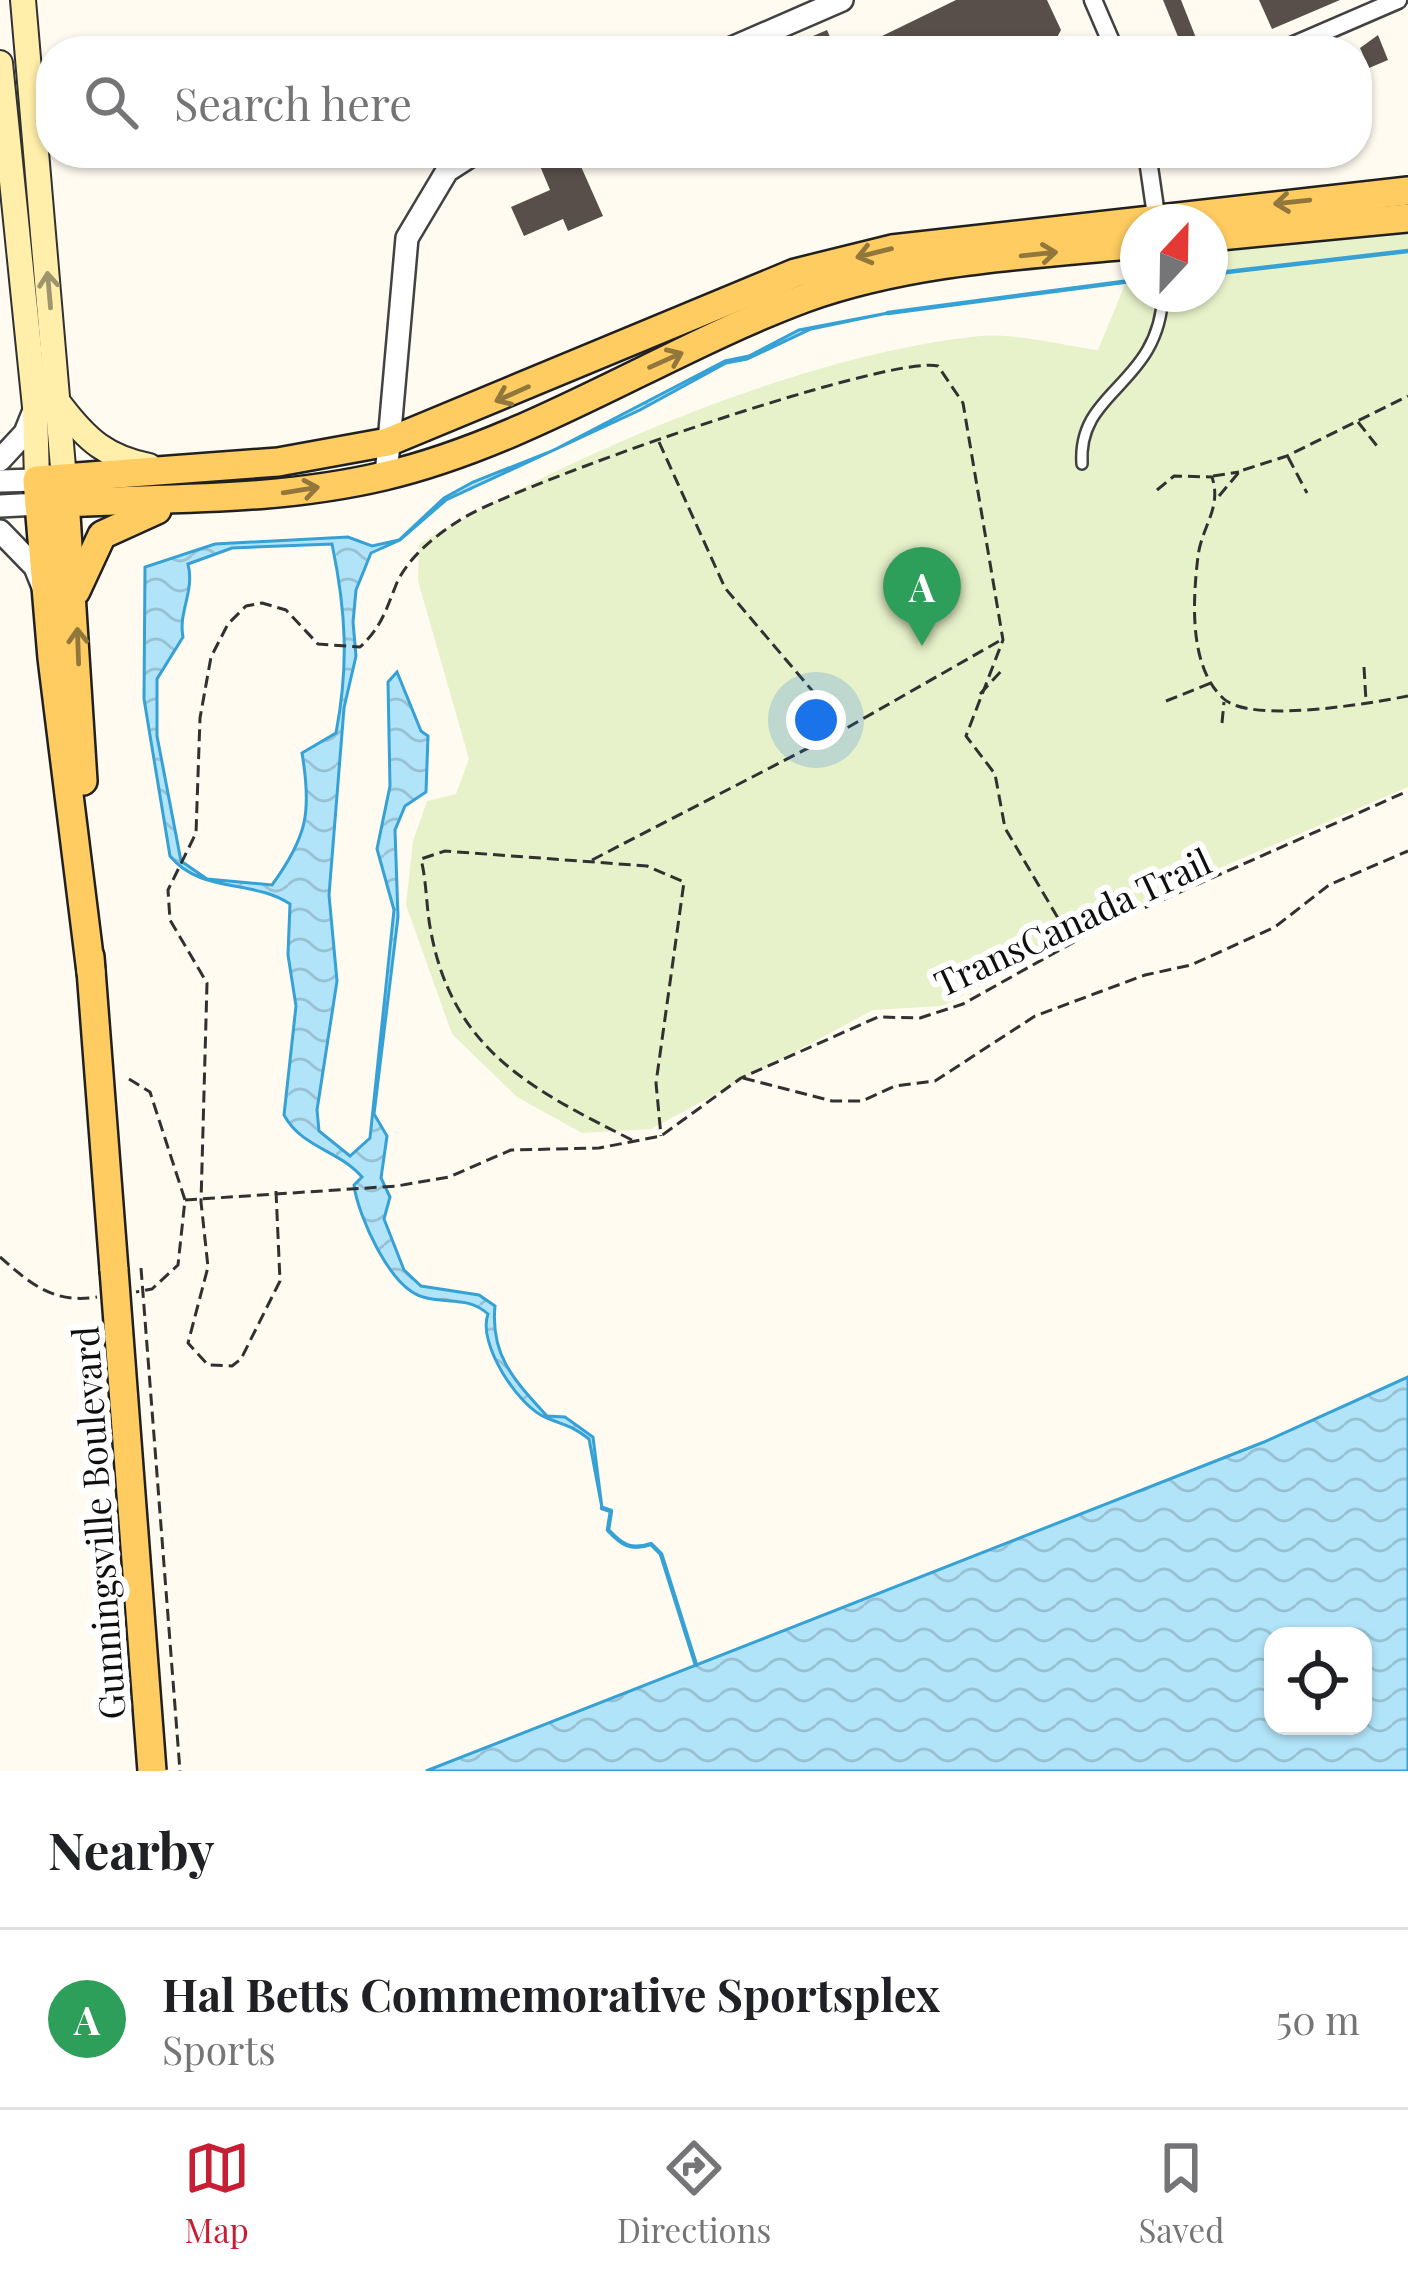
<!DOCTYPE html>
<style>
:root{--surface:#fff;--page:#f6f6f6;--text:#202124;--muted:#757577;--line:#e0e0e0;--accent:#c61f34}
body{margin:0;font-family:"Playfair Display",serif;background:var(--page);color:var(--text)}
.controls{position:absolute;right:36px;bottom:36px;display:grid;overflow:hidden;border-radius:24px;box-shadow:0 3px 9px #0004}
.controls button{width:108px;height:108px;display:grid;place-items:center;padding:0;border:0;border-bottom:3px solid var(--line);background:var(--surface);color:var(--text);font:60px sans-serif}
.compass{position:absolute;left:1120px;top:204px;width:108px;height:108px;border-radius:50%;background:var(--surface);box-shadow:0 3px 9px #0004;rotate:22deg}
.you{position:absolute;left:816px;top:720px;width:42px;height:42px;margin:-30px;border:9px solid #fff;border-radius:50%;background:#1a73e8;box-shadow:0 0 0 18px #1a73e833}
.badge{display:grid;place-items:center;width:78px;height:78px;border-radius:50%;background:var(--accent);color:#fff;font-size:39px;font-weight:700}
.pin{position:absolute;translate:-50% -99px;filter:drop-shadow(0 3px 6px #0008)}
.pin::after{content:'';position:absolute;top:63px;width:42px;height:36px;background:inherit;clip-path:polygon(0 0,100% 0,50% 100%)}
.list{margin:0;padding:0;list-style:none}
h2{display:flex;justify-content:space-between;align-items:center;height:156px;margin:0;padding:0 48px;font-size:51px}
h2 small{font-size:39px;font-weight:400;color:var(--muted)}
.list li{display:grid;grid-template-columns:78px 1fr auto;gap:36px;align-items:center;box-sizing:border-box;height:180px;padding:0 48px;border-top:3px solid var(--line)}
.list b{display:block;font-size:45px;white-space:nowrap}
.list p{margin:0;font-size:39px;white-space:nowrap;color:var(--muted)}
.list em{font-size:39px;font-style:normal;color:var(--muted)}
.icon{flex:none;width:66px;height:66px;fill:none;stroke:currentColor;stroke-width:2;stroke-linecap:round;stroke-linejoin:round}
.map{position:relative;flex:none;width:1408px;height:1771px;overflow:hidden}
.search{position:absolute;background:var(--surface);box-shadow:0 3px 9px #0004;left:36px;right:36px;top:36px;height:132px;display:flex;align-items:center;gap:30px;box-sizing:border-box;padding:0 42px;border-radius:48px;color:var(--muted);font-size:45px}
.sheet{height:336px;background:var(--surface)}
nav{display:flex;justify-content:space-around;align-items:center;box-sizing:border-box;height:168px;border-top:3px solid var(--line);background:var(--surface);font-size:33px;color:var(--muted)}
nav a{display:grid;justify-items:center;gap:6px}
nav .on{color:var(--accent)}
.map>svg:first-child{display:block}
.pitch{fill:#e8f2ca}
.water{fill:url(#water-waves);stroke:#36a1d4;stroke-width:3;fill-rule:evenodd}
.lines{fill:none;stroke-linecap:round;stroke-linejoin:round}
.stream{stroke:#36a1d4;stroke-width:4.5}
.building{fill:#584f4a}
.service-casing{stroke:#424242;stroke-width:14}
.minor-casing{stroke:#424242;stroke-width:21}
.tertiary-casing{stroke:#424242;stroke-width:26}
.secondary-casing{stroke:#313131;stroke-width:28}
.primary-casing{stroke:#202020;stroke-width:32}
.path{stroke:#313131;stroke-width:3;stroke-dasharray:12 6;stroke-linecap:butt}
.service{stroke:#fff;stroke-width:9}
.minor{stroke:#fff;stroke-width:16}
.tertiary{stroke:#fff;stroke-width:21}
.secondary{stroke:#ffefab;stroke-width:24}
.primary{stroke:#fecc61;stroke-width:27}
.primary-bridge-casing{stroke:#202020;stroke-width:32;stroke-linecap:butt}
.path-bridge{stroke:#313131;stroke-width:3;stroke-dasharray:12 6;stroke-linecap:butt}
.primary-bridge{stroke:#fecc61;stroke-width:27}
.oneway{stroke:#92773c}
.oneway2{stroke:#9f956d}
.labels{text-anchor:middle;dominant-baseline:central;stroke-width:12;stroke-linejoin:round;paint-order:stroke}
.street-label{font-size:36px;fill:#0f0f0f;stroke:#fff}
</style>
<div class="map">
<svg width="1408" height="1771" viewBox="0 0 1408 1771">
<defs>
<pattern id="water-waves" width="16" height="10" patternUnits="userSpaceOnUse" patternTransform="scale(3)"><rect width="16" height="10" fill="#b2e4f9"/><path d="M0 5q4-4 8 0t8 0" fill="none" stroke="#98c2d4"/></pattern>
</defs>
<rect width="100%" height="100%" fill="#fffbf0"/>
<path class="pitch" d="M1408,233V787L1169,890L942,1006L873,1010L651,1129L582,1133L517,1097L452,1034L406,905L413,841L427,801L456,794L469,759L418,581L419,544C572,454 802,354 980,336C1017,333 1061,345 1098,350L1135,260L1138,294H1210V253Z"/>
<g class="water">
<path d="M888,313L811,329L747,359L726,363L640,410L446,500L400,540L371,553L356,590L353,622L356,656L344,708L329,895L337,981L317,1110L319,1131L350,1156L370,1138L394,910L377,849L390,786L388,682L397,672L421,731L428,736L426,792L405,806L395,830L398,917L374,1114L387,1136L381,1178L390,1197L384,1219L404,1270L421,1286L479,1295L495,1306C490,1356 515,1381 547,1416L565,1417L593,1437L602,1508L589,1439C571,1425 566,1426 547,1418C518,1407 477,1343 488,1314C468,1296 447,1304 423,1297C390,1288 358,1216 354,1185L362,1177C339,1150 302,1148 284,1115L296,1006L288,955L290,904C253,879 201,894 170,856L144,699L145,567L215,544L348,537L372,546L399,540L444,498L473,482L552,451L725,361L749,356L799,330ZM332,544C346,611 349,665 336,733L302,753C312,812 307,837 272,885L207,879L181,861L157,736V679L183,637C178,612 195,591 188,564L232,548Z"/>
<path d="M1408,1377V1771H426L1264,1442ZM1273,1636H1363V1726H1273Z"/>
</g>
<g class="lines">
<g class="stream">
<path d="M1210,274L1408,251"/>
<path d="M888,313L1138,280"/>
<path d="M602,1508L611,1511L608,1530C622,1545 631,1551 651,1544L661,1554L696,1665"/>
</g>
</g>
<g class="building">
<path d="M956,0H1047L1061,30L1055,41L1031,51H887L880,37Z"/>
<path d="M1163,0H1181L1198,43L1183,49Z"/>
<path d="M1259,0H1340L1272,29Z"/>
<path d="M827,30L836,51H778Z"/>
<path d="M1378,35L1388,60L1369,68L1360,48Z"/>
<path d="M569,153H575L603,216L568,231L563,219L524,236L511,207L550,190L540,166Z"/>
</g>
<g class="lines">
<defs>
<path id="service" d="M1082,464C1077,389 1159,387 1163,294"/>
<g id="minor">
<path d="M1093,0L1115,51"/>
<path d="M1280,51L1398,0"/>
<path d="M1147,153L1157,222"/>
</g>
<g id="tertiary">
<path d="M725,51L842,0"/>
<path d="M0,460L25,433L35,408"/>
<path d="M386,476L407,238L447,171L475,153"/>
<path d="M0,481L37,480"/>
<path d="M0,506L39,504"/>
<path d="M0,531L35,567L43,587"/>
</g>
<g id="secondary">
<path d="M23,0L64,479"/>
<path d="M0,63L35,407L37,480"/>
<path d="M61,406C87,440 106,457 149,466"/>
</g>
<g id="primary">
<path d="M1210,237L1408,218"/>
<path d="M64,484L83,781"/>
<path d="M39,504C154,497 270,503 384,476C529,442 665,350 805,298C911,260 1027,255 1138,244"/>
<path d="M76,591L102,535L157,510"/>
<path d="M90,957L114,1270"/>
<path d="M91,972L52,658L37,480L278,462L388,442L795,273L892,249L1408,191"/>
</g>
</defs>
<use href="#service" class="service-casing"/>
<use href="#minor" class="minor-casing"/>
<use href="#tertiary" class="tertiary-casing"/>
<use href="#secondary" class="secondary-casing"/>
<use href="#primary" class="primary-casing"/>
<g class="path">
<path d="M1358,422L1377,446"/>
<path d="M659,442L725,588L844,728"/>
<path d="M1288,457L1307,493"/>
<path d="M1213,476L1239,472"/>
<path d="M1157,490L1174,476L1212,477C1222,508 1202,526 1198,556C1193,599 1188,667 1224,699C1252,724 1372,703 1408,696"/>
<path d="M1219,496L1240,471L1287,456L1408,396"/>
<path d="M1364,667L1366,701"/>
<path d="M980,694L1003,669"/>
<path d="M1166,701L1211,683"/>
<path d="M1222,723L1224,702"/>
<path d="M592,860L845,729L1001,640"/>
<path d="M743,1078L832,1101H862L895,1086L935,1081L1035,1016L1145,975L1191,965L1275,927L1329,885L1408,851"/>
<path d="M129,1079L150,1092L185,1200L178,1265L152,1289L136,1292"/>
<path d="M632,1140C533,1090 453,1051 431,932C426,908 427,883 421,859L445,851L647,866L684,882L656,1083L661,1136"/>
<path d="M276,1191L280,1281L241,1359L232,1366L208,1365L188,1343L208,1267L201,1202L207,983L170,920L168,890L196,833L200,718L211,657L228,624L246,606L262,603L286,610L318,644L360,647C381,628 386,610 396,585C407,558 436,535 460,520C513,485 888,354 938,366L963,403L1003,640L966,736L995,774L1005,828L1072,942"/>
<path d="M185,1200L397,1186L449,1177L511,1150L599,1148L661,1136L741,1078L878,1017L920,1018L963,1004L1099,928L1408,791"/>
<path d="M0,1257C31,1284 53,1304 97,1297"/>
</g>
<use href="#service" class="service"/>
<use href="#minor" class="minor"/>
<use href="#tertiary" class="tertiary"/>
<use href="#secondary" class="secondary"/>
<use href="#primary" class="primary"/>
<defs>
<path id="primary-bridge" d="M114,1270L152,1771"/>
</defs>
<use href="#primary-bridge" class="primary-bridge-casing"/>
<path class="path-bridge" d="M141,1268L180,1771"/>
<use href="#primary-bridge" class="primary-bridge"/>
</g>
<defs><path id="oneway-shaft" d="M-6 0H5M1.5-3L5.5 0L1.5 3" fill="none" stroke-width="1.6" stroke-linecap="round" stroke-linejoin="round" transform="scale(3)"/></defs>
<g class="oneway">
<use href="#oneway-shaft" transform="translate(1292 202) rotate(174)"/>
<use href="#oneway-shaft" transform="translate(874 253) rotate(166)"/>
<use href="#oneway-shaft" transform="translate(1039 254) rotate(-6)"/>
<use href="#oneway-shaft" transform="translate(666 360) rotate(-24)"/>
<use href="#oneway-shaft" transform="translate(512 394) rotate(156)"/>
<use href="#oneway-shaft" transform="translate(301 490) rotate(-9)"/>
<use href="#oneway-shaft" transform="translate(78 646) rotate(-92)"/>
</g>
<use class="oneway2" href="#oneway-shaft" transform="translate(49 290) rotate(-95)"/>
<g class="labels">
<g class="street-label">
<text transform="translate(1072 921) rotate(-25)">TransCanada Trail</text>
<text transform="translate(97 1523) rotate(-94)">Gunningsville Boulevard</text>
</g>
</g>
</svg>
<div class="controls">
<button><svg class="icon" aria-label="locate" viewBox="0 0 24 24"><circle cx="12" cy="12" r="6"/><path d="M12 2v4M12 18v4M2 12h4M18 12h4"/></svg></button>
</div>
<svg class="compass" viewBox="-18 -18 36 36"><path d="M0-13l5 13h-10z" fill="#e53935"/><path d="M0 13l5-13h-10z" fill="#757577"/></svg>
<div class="you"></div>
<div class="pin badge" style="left:922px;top:646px;background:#2e9e5b">A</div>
<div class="search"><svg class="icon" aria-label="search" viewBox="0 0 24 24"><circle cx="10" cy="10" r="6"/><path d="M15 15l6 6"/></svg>Search here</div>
</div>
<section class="sheet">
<h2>Nearby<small></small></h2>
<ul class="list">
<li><span class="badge" style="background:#2e9e5b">A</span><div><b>Hal Betts Commemorative Sportsplex</b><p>Sports</p></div><em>50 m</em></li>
</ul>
</section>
<nav>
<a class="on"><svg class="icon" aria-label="map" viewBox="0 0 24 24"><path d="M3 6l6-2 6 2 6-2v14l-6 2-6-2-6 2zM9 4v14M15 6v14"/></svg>Map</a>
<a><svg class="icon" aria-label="directions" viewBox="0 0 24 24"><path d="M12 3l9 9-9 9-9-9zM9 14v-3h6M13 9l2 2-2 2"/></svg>Directions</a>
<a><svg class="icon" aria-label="saved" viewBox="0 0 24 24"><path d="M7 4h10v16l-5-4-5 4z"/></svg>Saved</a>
</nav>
